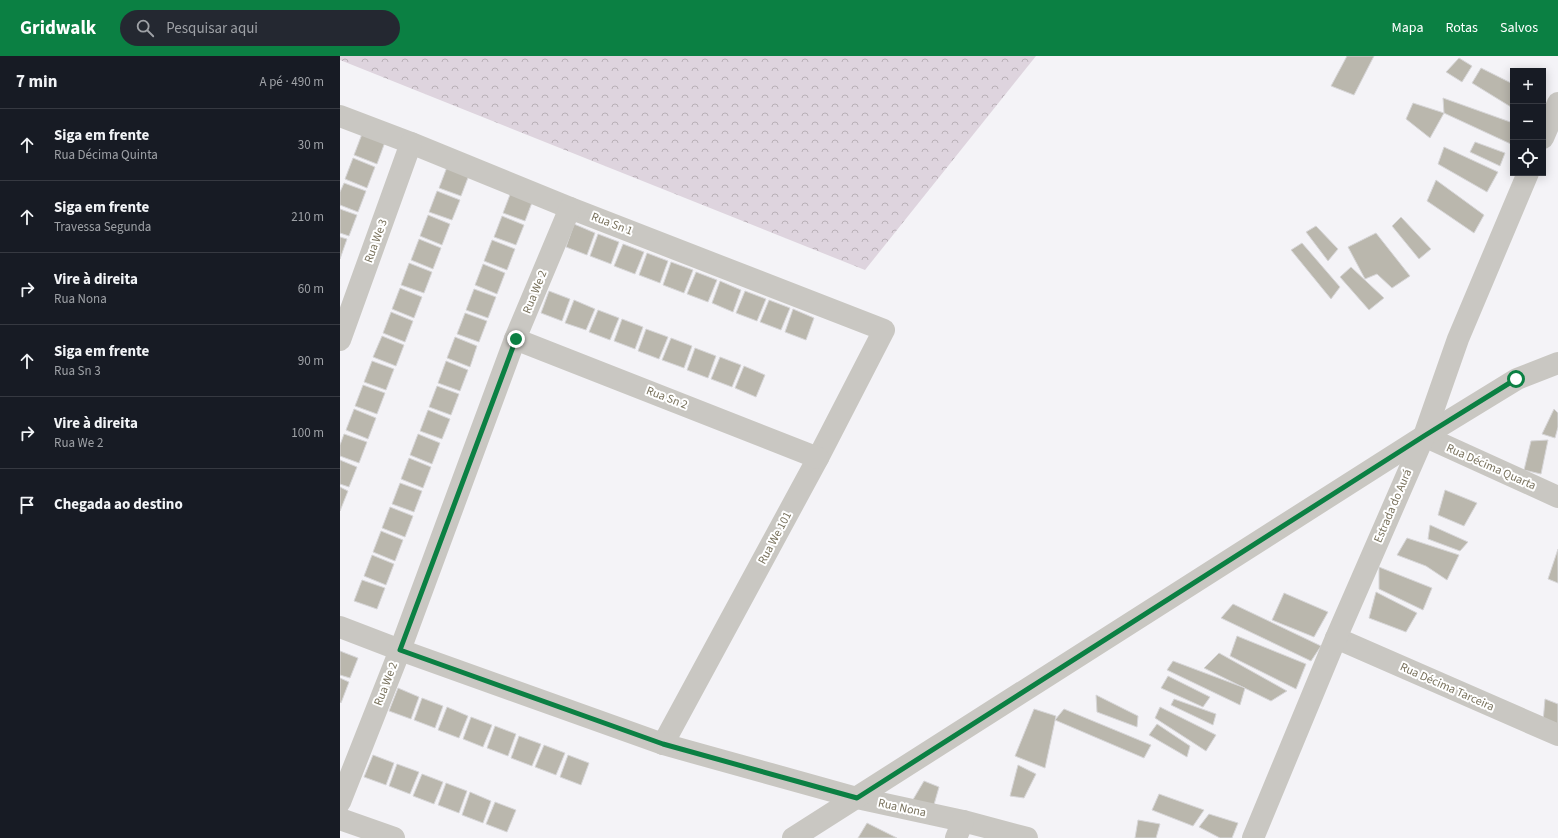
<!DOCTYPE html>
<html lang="pt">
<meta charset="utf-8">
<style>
:root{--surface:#171b24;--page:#242831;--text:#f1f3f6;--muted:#9ea1a6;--line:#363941;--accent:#0b8043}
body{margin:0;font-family:"Source Sans 3",sans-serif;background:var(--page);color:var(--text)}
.controls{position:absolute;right:12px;top:12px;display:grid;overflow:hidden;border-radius:0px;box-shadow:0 2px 10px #0003}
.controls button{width:36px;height:36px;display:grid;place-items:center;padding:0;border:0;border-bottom:1px solid var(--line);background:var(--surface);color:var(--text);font:20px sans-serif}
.stop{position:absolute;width:12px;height:12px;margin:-9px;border:3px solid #0b8043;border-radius:50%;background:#fff}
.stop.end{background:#0b8043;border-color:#fff;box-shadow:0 1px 4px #0008}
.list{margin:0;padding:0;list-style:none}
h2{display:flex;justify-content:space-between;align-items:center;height:52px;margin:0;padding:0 16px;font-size:17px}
h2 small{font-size:13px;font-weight:400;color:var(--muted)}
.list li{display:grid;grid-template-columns:26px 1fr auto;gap:12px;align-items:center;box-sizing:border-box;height:72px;padding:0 16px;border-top:1px solid var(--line)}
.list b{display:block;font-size:15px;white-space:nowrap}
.list p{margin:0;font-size:13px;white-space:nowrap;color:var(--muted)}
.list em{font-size:13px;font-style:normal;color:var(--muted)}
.icon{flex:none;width:22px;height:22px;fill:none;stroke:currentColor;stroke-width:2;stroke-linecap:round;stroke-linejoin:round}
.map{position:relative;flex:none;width:1218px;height:782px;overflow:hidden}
header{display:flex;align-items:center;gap:24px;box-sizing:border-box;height:56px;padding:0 20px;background:var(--accent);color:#fff}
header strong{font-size:19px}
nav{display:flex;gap:22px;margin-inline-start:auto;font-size:14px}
.search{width:280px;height:36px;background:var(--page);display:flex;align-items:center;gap:10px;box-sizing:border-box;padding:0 14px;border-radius:22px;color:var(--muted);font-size:15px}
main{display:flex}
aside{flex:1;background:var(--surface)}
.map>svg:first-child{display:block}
.forest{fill:url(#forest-crowns)}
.building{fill:#bab7ad;stroke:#d7d6d8}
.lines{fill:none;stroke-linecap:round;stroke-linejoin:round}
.minor{stroke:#c9c7c2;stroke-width:22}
.route{stroke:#0b8043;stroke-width:5}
.labels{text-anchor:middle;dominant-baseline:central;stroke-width:4;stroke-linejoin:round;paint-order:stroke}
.street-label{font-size:12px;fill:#79725d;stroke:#fff}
</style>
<header>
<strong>Gridwalk</strong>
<div class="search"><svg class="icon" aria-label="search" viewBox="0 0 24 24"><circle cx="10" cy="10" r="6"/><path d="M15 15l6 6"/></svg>Pesquisar aqui</div>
<nav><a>Mapa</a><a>Rotas</a><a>Salvos</a></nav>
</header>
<main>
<aside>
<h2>7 min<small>A pé · 490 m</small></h2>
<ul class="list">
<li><svg class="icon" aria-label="ahead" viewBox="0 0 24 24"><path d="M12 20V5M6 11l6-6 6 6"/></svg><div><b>Siga em frente</b><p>Rua Décima Quinta</p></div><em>30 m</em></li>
<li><svg class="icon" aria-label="ahead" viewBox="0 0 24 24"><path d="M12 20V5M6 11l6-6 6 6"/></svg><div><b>Siga em frente</b><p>Travessa Segunda</p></div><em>210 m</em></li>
<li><svg class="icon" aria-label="right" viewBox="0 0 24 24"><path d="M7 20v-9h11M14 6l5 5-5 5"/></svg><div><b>Vire à direita</b><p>Rua Nona</p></div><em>60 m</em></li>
<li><svg class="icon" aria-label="ahead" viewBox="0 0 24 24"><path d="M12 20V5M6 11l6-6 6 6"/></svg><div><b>Siga em frente</b><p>Rua Sn 3</p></div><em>90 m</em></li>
<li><svg class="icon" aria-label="right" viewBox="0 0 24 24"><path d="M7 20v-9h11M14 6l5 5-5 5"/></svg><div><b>Vire à direita</b><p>Rua We 2</p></div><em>100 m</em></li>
<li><svg class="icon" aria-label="arrive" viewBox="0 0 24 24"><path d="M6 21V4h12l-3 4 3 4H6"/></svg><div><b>Chegada ao destino</b></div></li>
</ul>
</aside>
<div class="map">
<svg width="1218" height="782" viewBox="0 0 1218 782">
<defs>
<pattern id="forest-crowns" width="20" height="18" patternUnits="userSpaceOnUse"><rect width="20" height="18" fill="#ded4de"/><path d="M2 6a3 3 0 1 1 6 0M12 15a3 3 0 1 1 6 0" fill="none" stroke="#b9b0b7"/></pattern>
</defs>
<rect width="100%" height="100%" fill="#f4f3f7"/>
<path class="forest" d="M0,0H696L525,214L0,4Z"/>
<g class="building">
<path d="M1007,0H1034L1014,39L991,30Z"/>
<path d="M1119,2L1132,10L1122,26L1106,16Z"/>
<path d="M1141,12L1173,28V47L1171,51L1132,27Z"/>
<path d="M1103,42L1173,67V89L1104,57Z"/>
<path d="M1073,47L1104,57L1090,82L1066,63Z"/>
<path d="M22,78L45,86L37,108L14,99Z"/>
<path d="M1135,86L1165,97L1160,110L1130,96Z"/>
<path d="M1104,91L1158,116L1147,136L1098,108Z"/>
<path d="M13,102L35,111L27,132L5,123Z"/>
<path d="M107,111L129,119L121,140L99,132Z"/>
<path d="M1096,124L1144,159L1134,177L1087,145Z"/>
<path d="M4,127L26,135L18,156L0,149V136Z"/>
<path d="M97,135L120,144L112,164L89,156Z"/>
<path d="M171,136L193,144L185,165L163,157Z"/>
<path d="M0,153L17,159L9,180L0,177Z"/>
<path d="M88,159L110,168L102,189L80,180Z"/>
<path d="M162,160L184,169L176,189L154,181Z"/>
<path d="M1061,161L1091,193L1079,203L1052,170Z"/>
<path d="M234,168L255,177L247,199L226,191Z"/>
<path d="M976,170L998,193L988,205L966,176Z"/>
<path d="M1036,177L1070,220L1052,232L1037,218L1025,223L1008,191Z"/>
<path d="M258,178L279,186L271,208L250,200Z"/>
<path d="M0,181L7,183L0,203Z"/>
<path d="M79,183L101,192L93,213L71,204Z"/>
<path d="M152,184L175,193L167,214L144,205Z"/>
<path d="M962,187L1000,231L991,243L951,194Z"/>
<path d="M283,188L304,196L295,218L274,210Z"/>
<path d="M307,197L328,205L320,227L299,219Z"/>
<path d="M331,206L353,214L344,237L323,229Z"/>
<path d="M69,207L92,216L84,237L61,229Z"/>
<path d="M143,208L165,217L157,238L135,229Z"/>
<path d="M1011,211L1044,242L1029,254L1000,221Z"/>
<path d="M356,216L377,224L368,246L347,238Z"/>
<path d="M380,225L401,234L393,256L372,247Z"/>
<path d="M60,232L82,241L74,262L52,253Z"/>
<path d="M134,233L156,241L148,262L126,254Z"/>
<path d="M209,235L230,243L222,265L201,257Z"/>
<path d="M405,235L426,243L417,265L396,257Z"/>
<path d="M234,244L255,253L246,274L225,267Z"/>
<path d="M429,244L450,252L441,274L420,266Z"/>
<path d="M453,253L474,262L466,284L445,276Z"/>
<path d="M258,254L279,262L270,284L249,276Z"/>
<path d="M51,256L73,265L65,286L43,277Z"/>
<path d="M125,257L147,265L139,286L117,278Z"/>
<path d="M282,263L303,271L295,293L274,285Z"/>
<path d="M306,273L328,281L319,303L298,295Z"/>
<path d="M42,280L64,289L56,310L33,301Z"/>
<path d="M115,281L137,290L130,311L107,302Z"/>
<path d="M331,282L352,290L344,312L322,304Z"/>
<path d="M355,292L376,300L368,322L347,314Z"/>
<path d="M380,301L401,309L392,331L371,323Z"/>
<path d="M32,305L54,313L46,334L24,326Z"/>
<path d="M106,305L128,314L120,335L98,327Z"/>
<path d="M404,310L425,319L416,341L395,332Z"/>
<path d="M23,329L45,337L37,358L15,350Z"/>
<path d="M97,330L119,338L111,359L89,351Z"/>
<path d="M14,353L36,362L28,383L6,374Z"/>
<path d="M1214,353L1218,357V371L1215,382L1202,378Z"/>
<path d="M88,354L110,363L102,383L80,375Z"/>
<path d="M4,378L27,386L19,407L0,400V389Z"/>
<path d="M78,378L100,387L92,408L70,399Z"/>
<path d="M1208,384L1201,418L1184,414L1191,385Z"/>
<path d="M69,402L91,411L83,432L61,423Z"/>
<path d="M0,404L17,411L9,431L0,428Z"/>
<path d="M60,427L82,435L74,456L52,448Z"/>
<path d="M0,431L8,435L0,455Z"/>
<path d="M1105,434L1137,447L1124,470L1098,459Z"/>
<path d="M50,451L73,460L65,481L42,472Z"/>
<path d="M1090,469L1128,486L1120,495L1088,483Z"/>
<path d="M41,475L63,484L55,505L33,496Z"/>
<path d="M1067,482L1119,499L1107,524L1086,510L1057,499Z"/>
<path d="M1218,493V527L1208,523Z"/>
<path d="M32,499L54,508L46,529L24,520Z"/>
<path d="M1039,511L1092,532L1083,554L1039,533Z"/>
<path d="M22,524L45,532L37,553L14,545Z"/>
<path d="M1036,536L1077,557L1066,576L1029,562Z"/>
<path d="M944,537L988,556L974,581L932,564Z"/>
<path d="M893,548L981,590L971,605L881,562Z"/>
<path d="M897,580L966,608L956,633L890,600Z"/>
<path d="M0,595L18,602L10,622L0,619Z"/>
<path d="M879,597L947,635L931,645L864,612Z"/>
<path d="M833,605L905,632L900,649L827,614Z"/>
<path d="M828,620L870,641L863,651L821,632Z"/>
<path d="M0,622L9,626L1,647L0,646Z"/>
<path d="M58,632L79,641L71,663L49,655Z"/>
<path d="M756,639L798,660L797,671L757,656Z"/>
<path d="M82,642L103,650L95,672L74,664Z"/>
<path d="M834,643L876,658L873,669L831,649Z"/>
<path d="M1205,643L1218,648V671L1203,666Z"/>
<path d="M107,651L128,660L119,682L98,674Z"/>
<path d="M820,651L876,679L866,695L815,662Z"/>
<path d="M694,653L716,660L705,712L675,700Z"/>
<path d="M724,653L811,689L804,702L715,664Z"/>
<path d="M131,661L152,669L143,691L123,683Z"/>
<path d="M817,668L850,690L847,701L809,679Z"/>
<path d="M155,670L176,678L168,700L147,692Z"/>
<path d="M179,680L201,688L192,710L171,702Z"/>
<path d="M204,689L225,697L216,719L195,711Z"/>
<path d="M33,699L54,707L46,729L24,721Z"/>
<path d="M228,699L249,707L241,729L220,721Z"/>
<path d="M57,708L79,716L70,738L49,730Z"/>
<path d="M678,709L696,718L684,742L670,740Z"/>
<path d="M82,718L103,726L94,748L73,740Z"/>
<path d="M584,725L599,731L593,752L571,747Z"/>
<path d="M106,727L127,735L119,757L98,749Z"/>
<path d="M130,736L151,745L143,767L122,759Z"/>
<path d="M819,738L864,754L853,770L812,754Z"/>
<path d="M155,746L176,754L167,776L146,768Z"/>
<path d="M869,758L898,767L892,782H880L859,771Z"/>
<path d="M798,764L820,768L816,782H795Z"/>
<path d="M527,767L557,782H518Z"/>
</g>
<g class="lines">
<g class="minor">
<path d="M0,60L71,87L230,152L544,274L478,402L323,688"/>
<path d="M1203,82L1218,47"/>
<path d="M175,283L478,402"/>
<path d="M0,284L71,87"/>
<path d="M1084,380L1218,441"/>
<path d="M0,571L60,594L323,688L517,742L623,765L687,782"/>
<path d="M996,582L1218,679"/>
<path d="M0,746L60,594L175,283L230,152"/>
<path d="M0,763L54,782"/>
<path d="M453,782L1084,380L1177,323L1218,307"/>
<path d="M616,782L623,765"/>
<path d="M913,782L996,582L1084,380L1118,283L1188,117"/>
</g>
</g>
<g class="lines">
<path class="route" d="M176,283L60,594L323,688L517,742L1084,380L1176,323"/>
</g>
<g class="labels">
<g class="street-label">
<text transform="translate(272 168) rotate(21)">Rua Sn 1</text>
<text transform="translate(36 185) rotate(-70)">Rua We 3</text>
<text transform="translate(195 236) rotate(-68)">Rua We 2</text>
<text transform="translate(327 342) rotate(21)">Rua Sn 2</text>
<text transform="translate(1151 411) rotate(24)">Rua Décima Quarta</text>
<text transform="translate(1053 450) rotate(-67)">Estrada do Aurá</text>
<text transform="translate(435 482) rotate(-62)">Rua We 101</text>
<text transform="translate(46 628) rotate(-69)">Rua We 2</text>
<text transform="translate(1107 631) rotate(24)">Rua Décima Tarceira</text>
<text transform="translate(562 752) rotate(12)">Rua Nona</text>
</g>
</g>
</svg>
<div class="controls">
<button>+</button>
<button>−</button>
<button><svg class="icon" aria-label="locate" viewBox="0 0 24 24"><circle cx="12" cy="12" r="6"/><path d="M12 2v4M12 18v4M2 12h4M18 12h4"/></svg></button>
</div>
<div class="stop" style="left:1176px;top:323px"></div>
<div class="stop end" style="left:176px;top:283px"></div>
</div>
</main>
